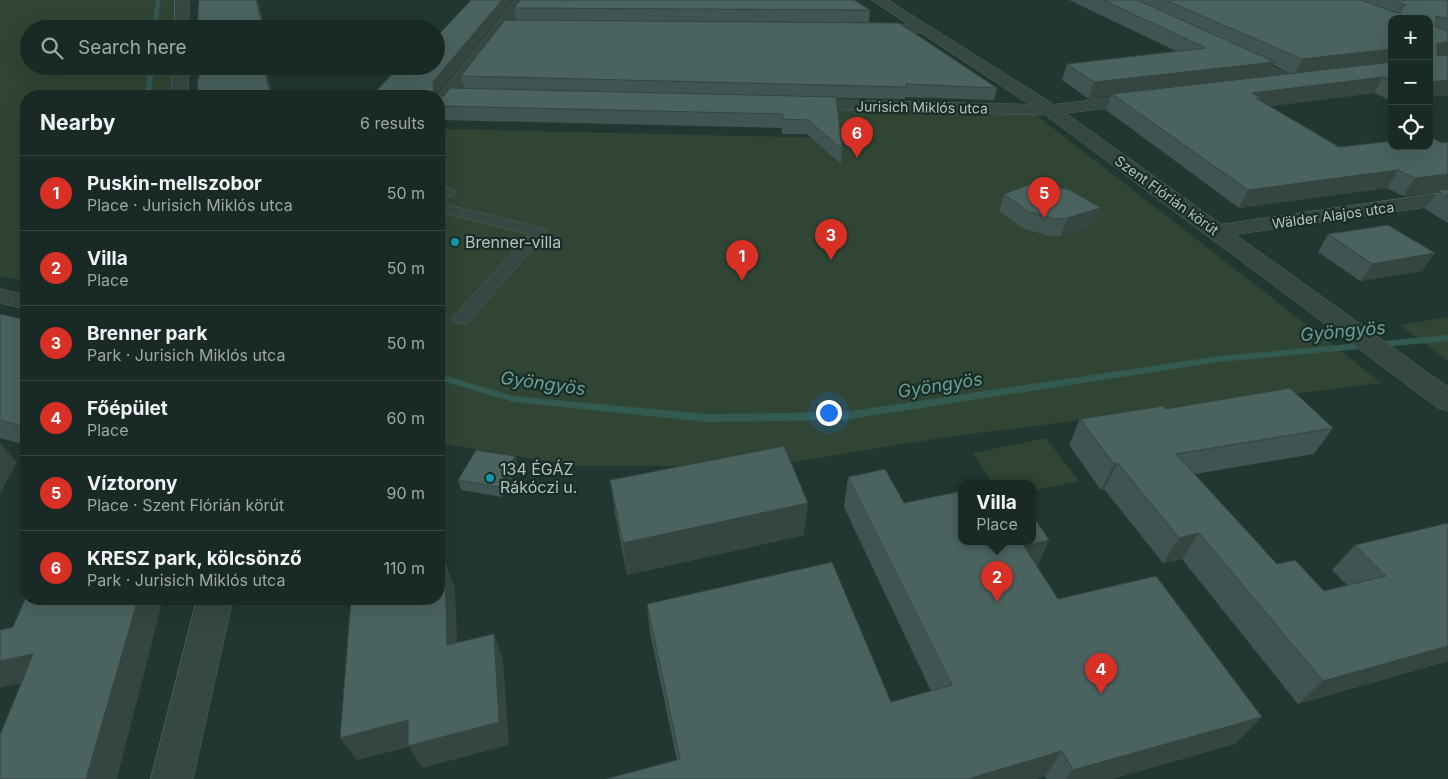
<!DOCTYPE html>
<meta charset="utf-8">
<style>
:root{--surface:#192926;--page:#263532;--text:#f1f3f6;--muted:#9fa6a7;--line:#374543;--accent:#d93025}
body{margin:0;font-family:Inter,sans-serif;background:var(--page);color:var(--text)}
.controls{position:absolute;right:15px;top:15px;display:grid;overflow:hidden;border-radius:10px;box-shadow:0 5px 20px #0002}
.controls button{width:45px;height:45px;display:grid;place-items:center;padding:0;border:0;border-bottom:1px solid var(--line);background:var(--surface);color:var(--text);font:25px sans-serif}
.you{position:absolute;left:828px;top:412px;width:18px;height:18px;margin:-12px;border:4px solid #fff;border-radius:50%;background:#1a73e8;box-shadow:0 0 0 8px #1a73e833}
.badge{display:grid;place-items:center;width:32px;height:32px;border-radius:50%;background:var(--accent);color:#fff;font-size:16px;font-weight:700}
.pin{position:absolute;translate:-50% -41px;filter:drop-shadow(0 1px 2px #0008)}
.pin::after{content:'';position:absolute;top:26px;width:18px;height:15px;background:inherit;clip-path:polygon(0 0,100% 0,50% 100%)}
.popup{position:absolute;left:958px;top:480px;width:78px;height:65px;box-sizing:border-box;display:grid;place-content:center;border-radius:10px;background:var(--surface);filter:drop-shadow(0 1px 4px #0005);font-size:16px;white-space:nowrap;color:var(--muted)}
.popup b{font-size:19px;color:var(--text)}
.popup::after{content:'';position:absolute;left:50%;top:100%;margin-left:-10px;border:10px solid transparent;border-top-color:var(--surface)}
.list{margin:0;padding:0;list-style:none}
h2{display:flex;justify-content:space-between;align-items:center;height:65px;margin:0;padding:0 20px;font-size:21px}
h2 small{font-size:16px;font-weight:400;color:var(--muted)}
.list li{display:grid;grid-template-columns:32px 1fr auto;gap:15px;align-items:center;box-sizing:border-box;height:75px;padding:0 20px;border-top:1px solid var(--line)}
.list b{display:block;font-size:19px;white-space:nowrap}
.list p{margin:0;font-size:16px;white-space:nowrap;color:var(--muted)}
.list em{font-size:16px;font-style:normal;color:var(--muted)}
.icon{flex:none;width:28px;height:28px;fill:none;stroke:currentColor;stroke-width:2;stroke-linecap:round;stroke-linejoin:round}
.map{position:relative;flex:none;width:1448px;height:779px;overflow:hidden}
.search{position:absolute;background:var(--surface);box-shadow:0 5px 20px #0002;left:20px;top:20px;width:425px;height:55px;display:flex;align-items:center;gap:12px;box-sizing:border-box;padding:0 18px;border-radius:28px;color:var(--muted);font-size:19px}
.panel{position:absolute;background:var(--surface);box-shadow:0 5px 20px #0002;left:20px;top:90px;width:425px;height:515px;border-radius:20px}
.map>svg:first-child{display:block}
.green{fill:#304533}
.lines{fill:none;stroke-linecap:round;stroke-linejoin:round}
.stream{fill:#335a51;fill-rule:evenodd}
.service-casing{stroke:#526561;stroke-width:1}
.minor-casing{stroke:#526561;stroke-width:1}
.tertiary-casing{stroke:#526561;stroke-width:1}
.service{fill:#354843;fill-rule:evenodd}
.minor{fill:#354843;fill-rule:evenodd}
.tertiary{fill:#354843;fill-rule:evenodd}
.wall{fill:#405551;fill-rule:evenodd}
.shaded-wall{fill:#344542}
.building{fill:#4a635e;stroke:#344542}
.culture-dot{fill:#0f9aa8;stroke:#1a2c28;stroke-width:2}
.labels{text-anchor:middle;dominant-baseline:central;stroke-width:4.5;stroke-linejoin:round;paint-order:stroke}
.far-street-label{font-size:14px;fill:#afc4c0;stroke:#1a2c28}
.poi-label{font-size:16px;fill:#afc4c0;stroke:#1a2c28;text-anchor:start}
.water-label{font-size:18px;font-style:italic;fill:#69a295;stroke:#1a2c28}
</style>
<div class="map">
<svg width="1448" height="779" viewBox="0 0 1448 779">
<rect width="100%" height="100%" fill="#213732"/>
<g class="green">
<path d="M0,0H183L182,29H29V66H181L180,96H26V281L0,276Z"/>
<path d="M834,111L1035,114L1382,383L953,436L769,466H577L439,443V129L834,138Z"/>
<path d="M1448,317V361L1400,325Z"/>
<path d="M1046,438L1079,481L1032,491V483H993L973,453Z"/>
</g>
<g class="lines">
<g class="stream">
<path d="M156,0H160L158,29H152Z"/>
<path d="M148,66H154L151,96H145Z"/>
<path d="M1448,335V341L1219,362L844,420L707,422L513,402L439,380V374L513,396L707,414L844,412L1219,356Z"/>
</g>
<defs>
<g id="service">
<path d="M449,188L454,189L456,192L454,195L439,200V191Z"/>
<path d="M439,203L546,229L548,232L467,323H455L452,319L455,315L529,234L439,212Z"/>
</g>
<g id="minor">
<rect x="175" y="0" width="14" height="29"/>
<path d="M515,0H529L445,110L439,111L438,96Z"/>
<path d="M871,25H925L932,29L925,33L866,32L864,29L866,26Z"/>
<path d="M1235,51L1297,78L1299,81L1291,86L1285,84L1230,59L1227,56L1230,53Z"/>
<path d="M173,66H189L188,96H172Z"/>
<path d="M1144,94L1150,95L1152,99L1150,103L1050,115L801,109L795,108L793,104L795,100L801,99L1050,105Z"/>
<path d="M1448,192V204L1217,237L1209,236L1206,231L1209,226L1217,225Z"/>
<path d="M0,289L26,295V309L0,303Z"/>
<path d="M197,599H233L193,779H151Z"/>
</g>
<path id="tertiary" d="M872,0H888L1056,106L1448,387V411L1438,408L1044,114Z"/>
</defs>
<use href="#service" class="service-casing"/>
<use href="#minor" class="minor-casing"/>
<use href="#tertiary" class="tertiary-casing"/>
<use href="#service" class="service"/>
<use href="#minor" class="minor"/>
<use href="#tertiary" class="tertiary"/>
</g>
<g class="wall">
<path d="M1069,0H1448V95L1429,97L1392,19V101L1374,93L1269,106L1339,147L1448,142V223L1425,209L1437,192L1403,196L1387,188L1239,208L1106,110L1111,96L1089,99L1062,80L1067,64L1176,51ZM1273,65L1291,74L1268,76Z"/>
<path d="M514,8L870,10L869,23L516,20Z"/>
<path d="M505,20L997,88L994,100L905,97V99L836,98L842,149L841,164L807,134H782V128L439,120V97L444,96L464,88L461,76Z"/>
<path d="M1004,194L1095,225L1061,236H1049L1022,228L999,211Z"/>
<path d="M1328,234L1422,271L1360,281L1318,252Z"/>
<path d="M0,314L26,320V445L0,438Z"/>
<path d="M1166,409L1333,428L1314,454L1195,474L1277,564L1324,591L1347,585L1332,570L1355,545L1448,523V661L1298,704L1182,559L1163,563L1104,489L1101,490L1069,445L1080,419Z"/>
<path d="M515,456L518,466L502,497L461,490L458,480Z"/>
<path d="M848,477L904,503L1049,540L1037,567L1058,599L1235,744L1111,779H1046L1045,776L677,760L650,633L647,604L891,702L931,691L844,507Z"/>
<path d="M610,480L804,535L627,575L615,513Z"/>
</g>
<g class="shaded-wall">
<path d="M256,0H258L265,29H255Z"/>
<path d="M502,0H513L436,96H434L433,82Z"/>
<path d="M1448,42V57L1429,59L1437,44Z"/>
<path d="M1392,49V64L1294,75L1302,59Z"/>
<path d="M1275,62L1267,78L1112,94L1111,96L1089,99L1094,82Z"/>
<path d="M264,66H266L273,96L269,89Z"/>
<path d="M1383,77L1374,93L1256,108L1252,93Z"/>
<path d="M1448,80V95L1429,97V82Z"/>
<path d="M1398,170L1387,188L1239,208L1248,190Z"/>
<path d="M1448,174V190L1403,196L1415,178Z"/>
<path d="M1101,208L1095,225L1061,236L1067,218Z"/>
<path d="M1435,253L1422,271L1360,281L1372,264Z"/>
<path d="M0,443L17,462L0,494Z"/>
<path d="M515,456L518,466L502,497L499,487Z"/>
<path d="M1118,463L1104,489L1101,490L1114,464Z"/>
<path d="M808,503L804,535L627,575L623,543Z"/>
<path d="M1199,533L1182,559L1163,563L1179,538Z"/>
<path d="M1049,540L1036,570L1024,546Z"/>
<path d="M445,562L455,588L458,669L447,645Z"/>
<path d="M138,599H163L117,779H86Z"/>
<path d="M494,634L503,659L509,745L422,768L409,747L357,760L340,738Z"/>
<path d="M1448,646V661L1298,704L1323,681Z"/>
<path d="M33,654L58,675L0,688V661Z"/>
<path d="M1262,717L1235,744L1111,779H1066L1073,770Z"/>
<path d="M1062,751L1045,776L1036,779H968Z"/>
</g>
<g class="building">
<path d="M199,0H256L263,26L254,27L255,29H197Z"/>
<path d="M471,0H502L433,82L434,96H371L400,66H436V32H441Z"/>
<path d="M520,0H854L870,10L514,8Z"/>
<path d="M1103,0H1137L1275,62L1094,82L1067,64L1206,48Z"/>
<path d="M1165,0H1361L1394,12L1401,13L1402,7L1406,5L1393,0H1448V19L1436,16V27L1448,31V42L1437,44V56L1448,55V80L1429,82V19H1392V49L1302,59Z"/>
<path d="M505,20L899,23L997,88L906,84L907,87L461,76Z"/>
<path d="M1392,62V81L1383,77L1252,93L1261,98H1256L1339,147L1392,141V146H1429V136L1442,143L1448,142V174L1415,178L1398,170L1248,190L1112,94Z"/>
<path d="M199,66H264L269,89L277,96H199L197,80L199,79Z"/>
<path d="M450,88L836,97L842,149L808,120L783,119V114L439,106V97L444,96Z"/>
<path d="M1043,184L1070,190L1101,208L1067,218L1055,219L1027,211L1004,194L1028,185Z"/>
<path d="M1448,189V197L1437,191Z"/>
<path d="M1388,225L1435,253L1372,264L1328,234Z"/>
<path d="M0,314L26,320V427L0,420Z"/>
<path d="M1290,388L1333,428L1176,454L1277,564L1295,560L1324,591L1386,576L1355,545L1448,523V646L1323,681L1199,533L1179,538L1118,463L1114,464L1080,419L1163,406L1166,409Z"/>
<path d="M784,446L808,503L623,543L610,480Z"/>
<path d="M476,450L515,456L499,487L458,480Z"/>
<path d="M885,469L904,503L962,491V541H1032V514L1049,540L1024,546L1058,599L1156,576L1262,717L1073,770L1062,751L968,779H606L680,759L647,604L832,562L891,702L952,685L848,477Z"/>
<path d="M1010,481L1011,483H998Z"/>
<path d="M445,562L447,645L494,634L499,722L408,746V720L340,738L351,599H439V563Z"/>
<path d="M26,597V599H138L86,779H0V735L33,654L0,661V630L13,627Z"/>
</g>
<g class="culture-dot">
<circle cx="455" cy="242" r="5"/>
<circle cx="490" cy="478" r="5"/>
</g>
<g class="labels">
<g class="far-street-label">
<text transform="translate(922 107) rotate(1)">Jurisich Miklós utca</text>
<text transform="translate(1167 195) rotate(36)">Szent Flórián körút</text>
<text transform="translate(1333 215) rotate(-8)">Wälder Alajos utca</text>
</g>
<g class="poi-label">
<text x="465" y="242">Brenner-villa</text>
<text x="500" y="469">134 ÉGÁZ<tspan x="500" dy="18">Rákóczi u.</tspan></text>
</g>
<g class="water-label">
<text transform="translate(1343 331) rotate(-5)">Gyöngyös</text>
<text transform="translate(543 383) rotate(8)">Gyöngyös</text>
<text transform="translate(940 385) rotate(-9)">Gyöngyös</text>
</g>
</g>
</svg>
<div class="controls">
<button>+</button>
<button>−</button>
<button><svg class="icon" aria-label="locate" viewBox="0 0 24 24"><circle cx="12" cy="12" r="6"/><path d="M12 2v4M12 18v4M2 12h4M18 12h4"/></svg></button>
</div>
<div class="you"></div>
<div class="pin badge" style="left:742px;top:281px">1</div>
<div class="pin badge" style="left:997px;top:602px">2</div>
<div class="popup"><b>Villa</b>Place</div>
<div class="pin badge" style="left:831px;top:260px">3</div>
<div class="pin badge" style="left:1101px;top:694px">4</div>
<div class="pin badge" style="left:1044px;top:218px">5</div>
<div class="pin badge" style="left:857px;top:158px">6</div>
<div class="search"><svg class="icon" aria-label="search" viewBox="0 0 24 24"><circle cx="10" cy="10" r="6"/><path d="M15 15l6 6"/></svg>Search here</div>
<section class="panel">
<h2>Nearby<small>6 results</small></h2>
<ul class="list">
<li><span class="badge">1</span><div><b>Puskin-mellszobor</b><p>Place · Jurisich Miklós utca</p></div><em>50 m</em></li>
<li><span class="badge">2</span><div><b>Villa</b><p>Place</p></div><em>50 m</em></li>
<li><span class="badge">3</span><div><b>Brenner park</b><p>Park · Jurisich Miklós utca</p></div><em>50 m</em></li>
<li><span class="badge">4</span><div><b>Főépület</b><p>Place</p></div><em>60 m</em></li>
<li><span class="badge">5</span><div><b>Víztorony</b><p>Place · Szent Flórián körút</p></div><em>90 m</em></li>
<li><span class="badge">6</span><div><b>KRESZ park, kölcsönző</b><p>Park · Jurisich Miklós utca</p></div><em>110 m</em></li>
</ul>
</section>
</div>
